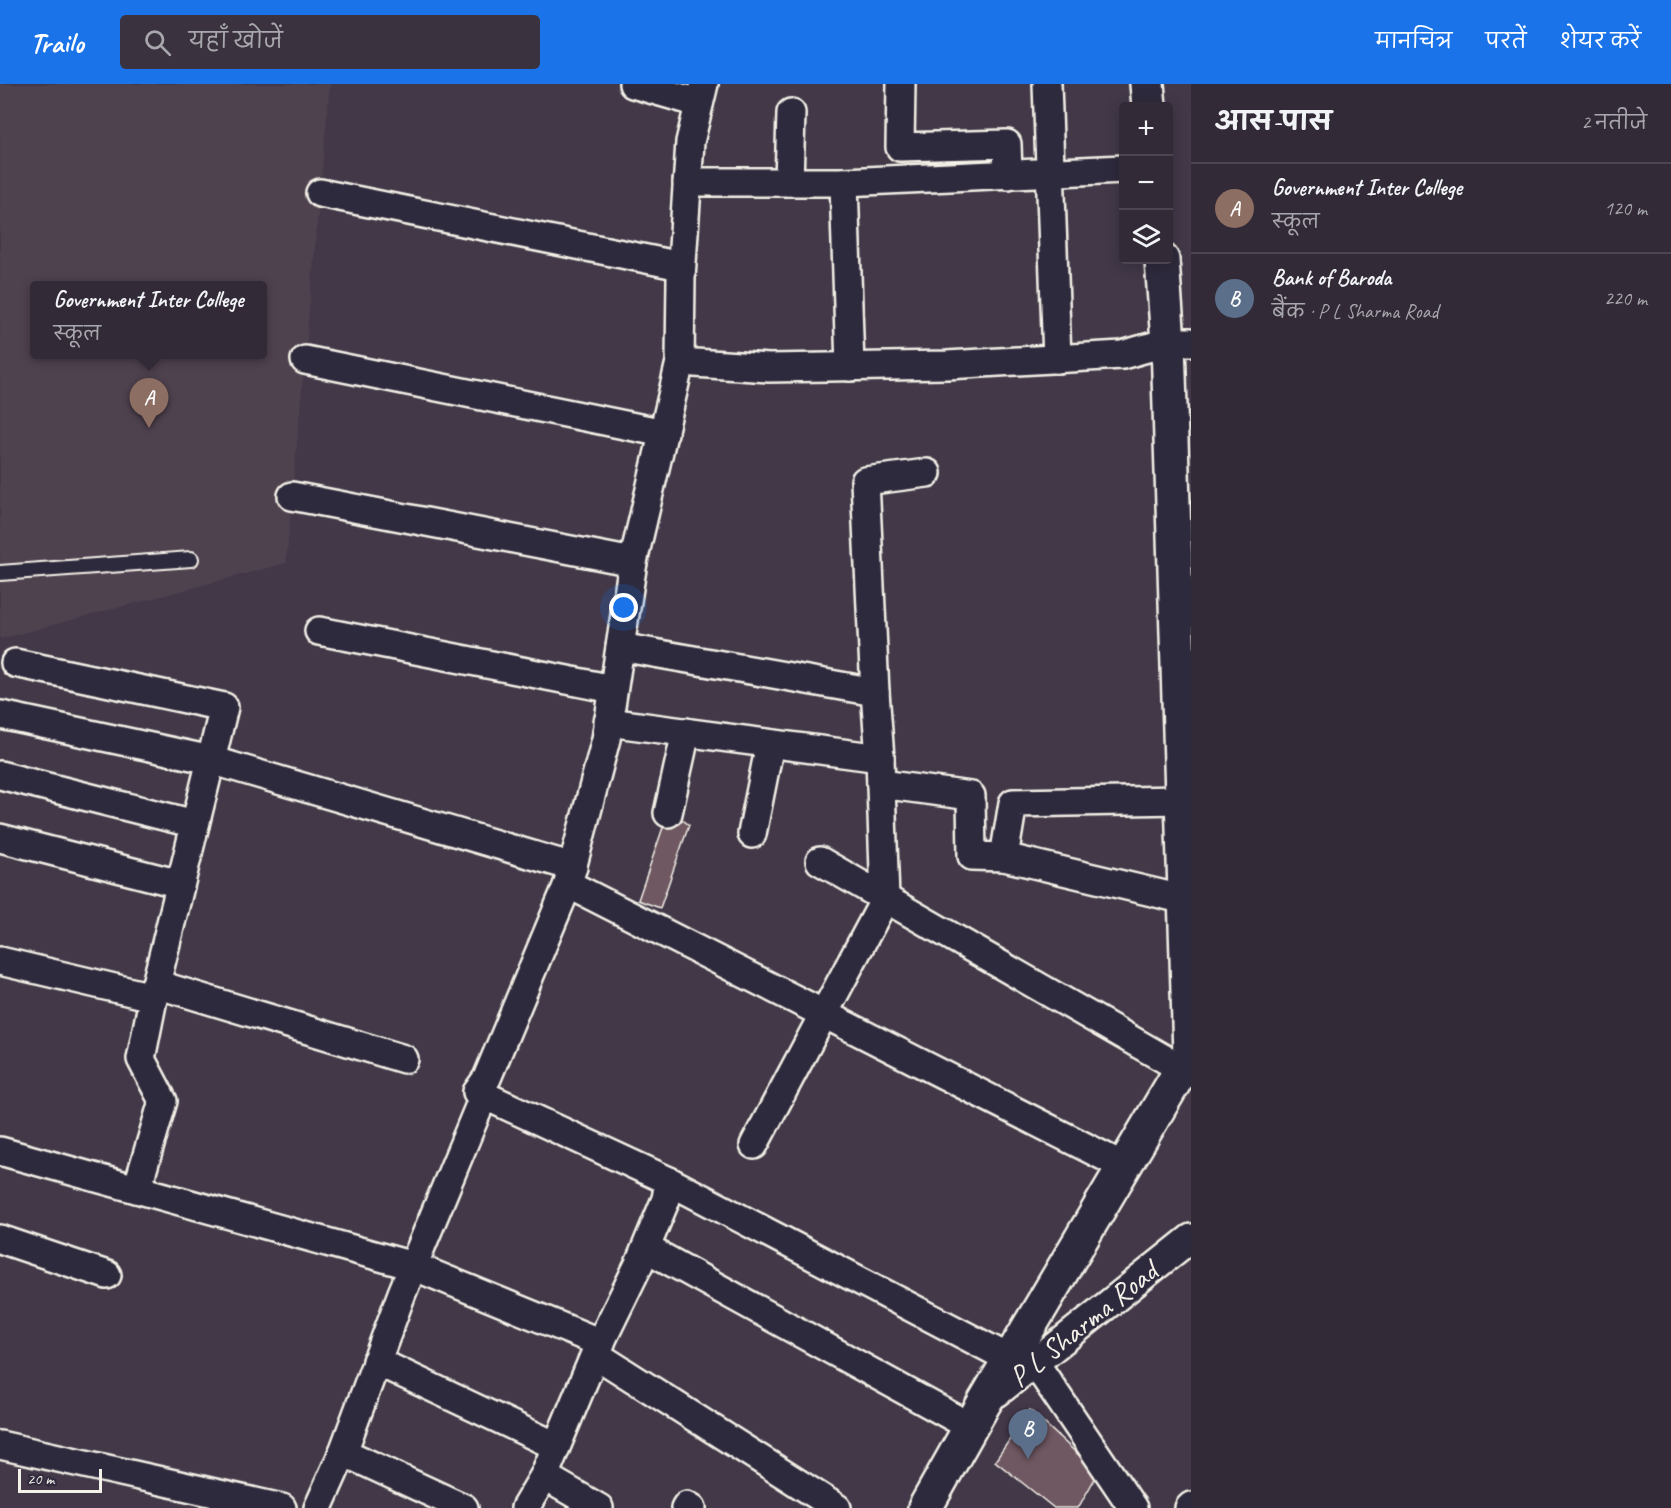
<!DOCTYPE html>
<html lang="hi">
<meta charset="utf-8">
<style>
:root{--surface:#322a36;--page:#3a323e;--text:#f1f3f6;--muted:#a8a7ad;--line:#4d4651;--accent:#1a73e8}
body{margin:0;font-family:Caveat,"Playpen Sans Deva",sans-serif;background:var(--page);color:var(--text)}
.controls{position:absolute;right:18px;top:18px;display:grid;overflow:hidden;border-radius:6px;box-shadow:0 3px 15px #0003}
.controls button{width:54px;height:54px;display:grid;place-items:center;padding:0;border:0;border-bottom:2px solid var(--line);background:var(--surface);color:var(--text);font:30px sans-serif}
.scale{position:absolute;left:18px;bottom:15px;width:84px;box-sizing:border-box;padding-left:6px;border:3px solid #f4f1e8;border-top:0;font-size:16px;line-height:21px;white-space:nowrap;color:#f4f1e8;-webkit-text-stroke:4px #2f2a3d;paint-order:stroke}
.you{position:absolute;left:624px;top:524px;width:21px;height:21px;margin:-15px;border:4px solid #fff;border-radius:50%;background:#1a73e8;box-shadow:0 0 0 9px #1a73e833}
.badge{display:grid;place-items:center;width:39px;height:39px;border-radius:50%;background:var(--accent);color:#fff;font-size:20px;font-weight:700}
.pin{position:absolute;translate:-50% -50px;filter:drop-shadow(0 2px 3px #0008)}
.pin::after{content:'';position:absolute;top:32px;width:21px;height:18px;background:inherit;clip-path:polygon(0 0,100% 0,50% 100%)}
.popup{position:absolute;left:30px;top:197px;width:237px;height:78px;box-sizing:border-box;display:grid;place-content:center;border-radius:6px;background:var(--surface);filter:drop-shadow(0 2px 4px #0005);font-size:20px;white-space:nowrap;color:var(--muted)}
.popup b{font-size:22px;color:var(--text)}
.popup::after{content:'';position:absolute;left:50%;top:100%;margin-left:-12px;border:12px solid transparent;border-top-color:var(--surface)}
.list{margin:0;padding:0;list-style:none}
h2{display:flex;justify-content:space-between;align-items:center;height:78px;margin:0;padding:0 24px;font-size:26px}
h2 small{font-size:20px;font-weight:400;color:var(--muted)}
.list li{display:grid;grid-template-columns:39px 1fr auto;gap:18px;align-items:center;box-sizing:border-box;height:90px;padding:0 24px;border-top:2px solid var(--line)}
.list b{display:block;font-size:22px;white-space:nowrap}
.list p{margin:0;font-size:20px;white-space:nowrap;color:var(--muted)}
.list em{font-size:20px;font-style:normal;color:var(--muted)}
.icon{flex:none;width:33px;height:33px;fill:none;stroke:currentColor;stroke-width:2;stroke-linecap:round;stroke-linejoin:round}
.map{position:relative;flex:none;width:1191px;height:1424px;overflow:hidden}
header{display:flex;align-items:center;gap:36px;box-sizing:border-box;height:84px;padding:0 30px;background:var(--accent);color:#fff}
header strong{font-size:28px}
nav{display:flex;gap:33px;margin-inline-start:auto;font-size:21px}
.search{width:420px;height:54px;background:var(--page);display:flex;align-items:center;gap:15px;box-sizing:border-box;padding:0 21px;border-radius:6px;color:var(--muted);font-size:22px}
main{display:flex}
aside{flex:1;background:var(--surface)}
.map>svg:first-child{display:block}
.built{fill:#504250;fill-rule:evenodd}
.building{fill:#6f5862;stroke:#f4f1e8;stroke-width:1.5}
.lines{fill:none;stroke-linecap:round;stroke-linejoin:round}
.lane-casing{stroke:#f4f1e8;stroke-width:18}
.street-casing{stroke:#f4f1e8;stroke-width:32}
.secondary-casing{stroke:#f4f1e8;stroke-width:38}
.lane{stroke:#2f2a3d;stroke-width:14}
.street{stroke:#2f2a3d;stroke-width:27}
.secondary{stroke:#2f2a3d;stroke-width:33}
.labels{text-anchor:middle;dominant-baseline:central;stroke-width:4.5;stroke-linejoin:round;paint-order:stroke}
.street-label{font-size:30px;fill:#f4f1e8;stroke:#2f2a3d}
</style>
<header>
<strong>Trailo</strong>
<div class="search"><svg class="icon" aria-label="search" viewBox="0 0 24 24"><circle cx="10" cy="10" r="6"/><path d="M15 15l6 6"/></svg>यहाँ खोजें</div>
<nav><a>मानचित्र</a><a>परतें</a><a>शेयर करें</a></nav>
</header>
<main>
<div class="map">
<svg width="1191" height="1424" viewBox="0 0 1191 1424">
<rect width="100%" height="100%" fill="#423848"/>
<filter id="ink" filterUnits="userSpaceOnUse"><feTurbulence type="fractalNoise" baseFrequency=".0167" numOctaves="2"/><feDisplacementMap in="SourceGraphic" scale="12" xChannelSelector="R" yChannelSelector="G"/><feConvolveMatrix kernelMatrix="1 2 1 2 8 2 1 2 1" color-interpolation-filters="sRGB"/></filter>
<g filter="url(#ink)">
<path class="built" d="M0,0H330L286,479L0,555ZM35,202H263V270H35Z"/>
<g class="building">
<path d="M668,729L679,733L689,741L660,824L638,816Z"/>
<path d="M1030,1326L1098,1389L1078,1424H1054L995,1377Z"/>
</g>
<g class="lines">
<defs>
<path id="lane" d="M0,489L191,475"/>
<g id="street">
<path d="M633,0L699,19"/>
<path d="M901,0L900,63L1007,60L1008,91"/>
<path d="M1047,0L1057,275"/>
<path d="M687,98H844L850,283"/>
<path d="M789,98L791,29"/>
<path d="M844,98L1124,85"/>
<path d="M320,109L681,182"/>
<path d="M305,276L664,349"/>
<path d="M680,278L769,284L947,281L1122,271L1168,258H1191"/>
<path d="M292,412L633,478"/>
<path d="M319,547L613,605"/>
<path d="M620,563L875,608L880,674L885,815L754,1061"/>
<path d="M15,579L224,623L211,676L573,783"/>
<path d="M875,608L865,397L927,389"/>
<path d="M1,631L211,676L156,900L404,975"/>
<path d="M608,638L880,674"/>
<path d="M0,691L195,740"/>
<path d="M881,700L971,712L972,772L1004,773"/>
<path d="M1182,716L1013,719L1004,773L1186,816"/>
<path d="M668,729L686,648"/>
<path d="M752,750L770,660"/>
<path d="M0,754L180,800"/>
<path d="M820,777L1182,985"/>
<path d="M568,800L1125,1083"/>
<path d="M0,877L148,912L156,900L141,975L163,1017L137,1105"/>
<path d="M0,1067L413,1182L601,1259"/>
<path d="M669,1097L1010,1275"/>
<path d="M0,1155L107,1191"/>
<path d="M646,1164L971,1343"/>
<path d="M595,1270L837,1424"/>
<path d="M376,1277L556,1362"/>
<path d="M1035,1279L1133,1424"/>
<path d="M997,1309L1191,1154"/>
<path d="M0,1361L282,1424"/>
<path d="M544,1392L599,1424"/>
<path d="M318,1424L343,1368"/>
<path d="M464,1424L343,1368L402,1209L484,1011"/>
<path d="M525,1424L544,1392L595,1270L639,1180L666,1115L669,1097L477,1008L487,994L568,800L606,655L633,478L680,278L681,194L690,58L704,0"/>
<path d="M685,1424L687,1421L692,1424"/>
<path d="M1189,1424L1191,1422"/>
</g>
<g id="secondary">
<path d="M1147,0L1149,22"/>
<path d="M925,1424L984,1319L1190,971L1168,258L1162,176"/>
</g>
</defs>
<use href="#lane" class="lane-casing"/>
<use href="#street" class="street-casing"/>
<use href="#secondary" class="secondary-casing"/>
<use href="#lane" class="lane"/>
<use href="#street" class="street"/>
<use href="#secondary" class="secondary"/>
</g>
</g>
<g class="labels">
<g class="street-label">
<text transform="translate(1083 1240) rotate(-39)">P L Sharma Road</text>
</g>
</g>
</svg>
<div class="controls">
<button>+</button>
<button>−</button>
<button><svg class="icon" aria-label="layers" viewBox="0 0 24 24"><path d="M12 4l9 5-9 5-9-5zM3 14l9 5 9-5"/></svg></button>
</div>
<div class="scale">20 m</div>
<div class="you"></div>
<div class="pin badge" style="left:149px;top:344px;background:#8d6e63">A</div>
<div class="popup"><b>Government Inter College</b>स्कूल</div>
<div class="pin badge" style="left:1028px;top:1375px;background:#5c6f8a">B</div>
</div>
<aside>
<h2>आस-पास<small>2 नतीजे</small></h2>
<ul class="list">
<li><span class="badge" style="background:#8d6e63">A</span><div><b>Government Inter College</b><p>स्कूल</p></div><em>120 m</em></li>
<li><span class="badge" style="background:#5c6f8a">B</span><div><b>Bank of Baroda</b><p>बैंक · P L Sharma Road</p></div><em>220 m</em></li>
</ul>
</aside>
</main>
